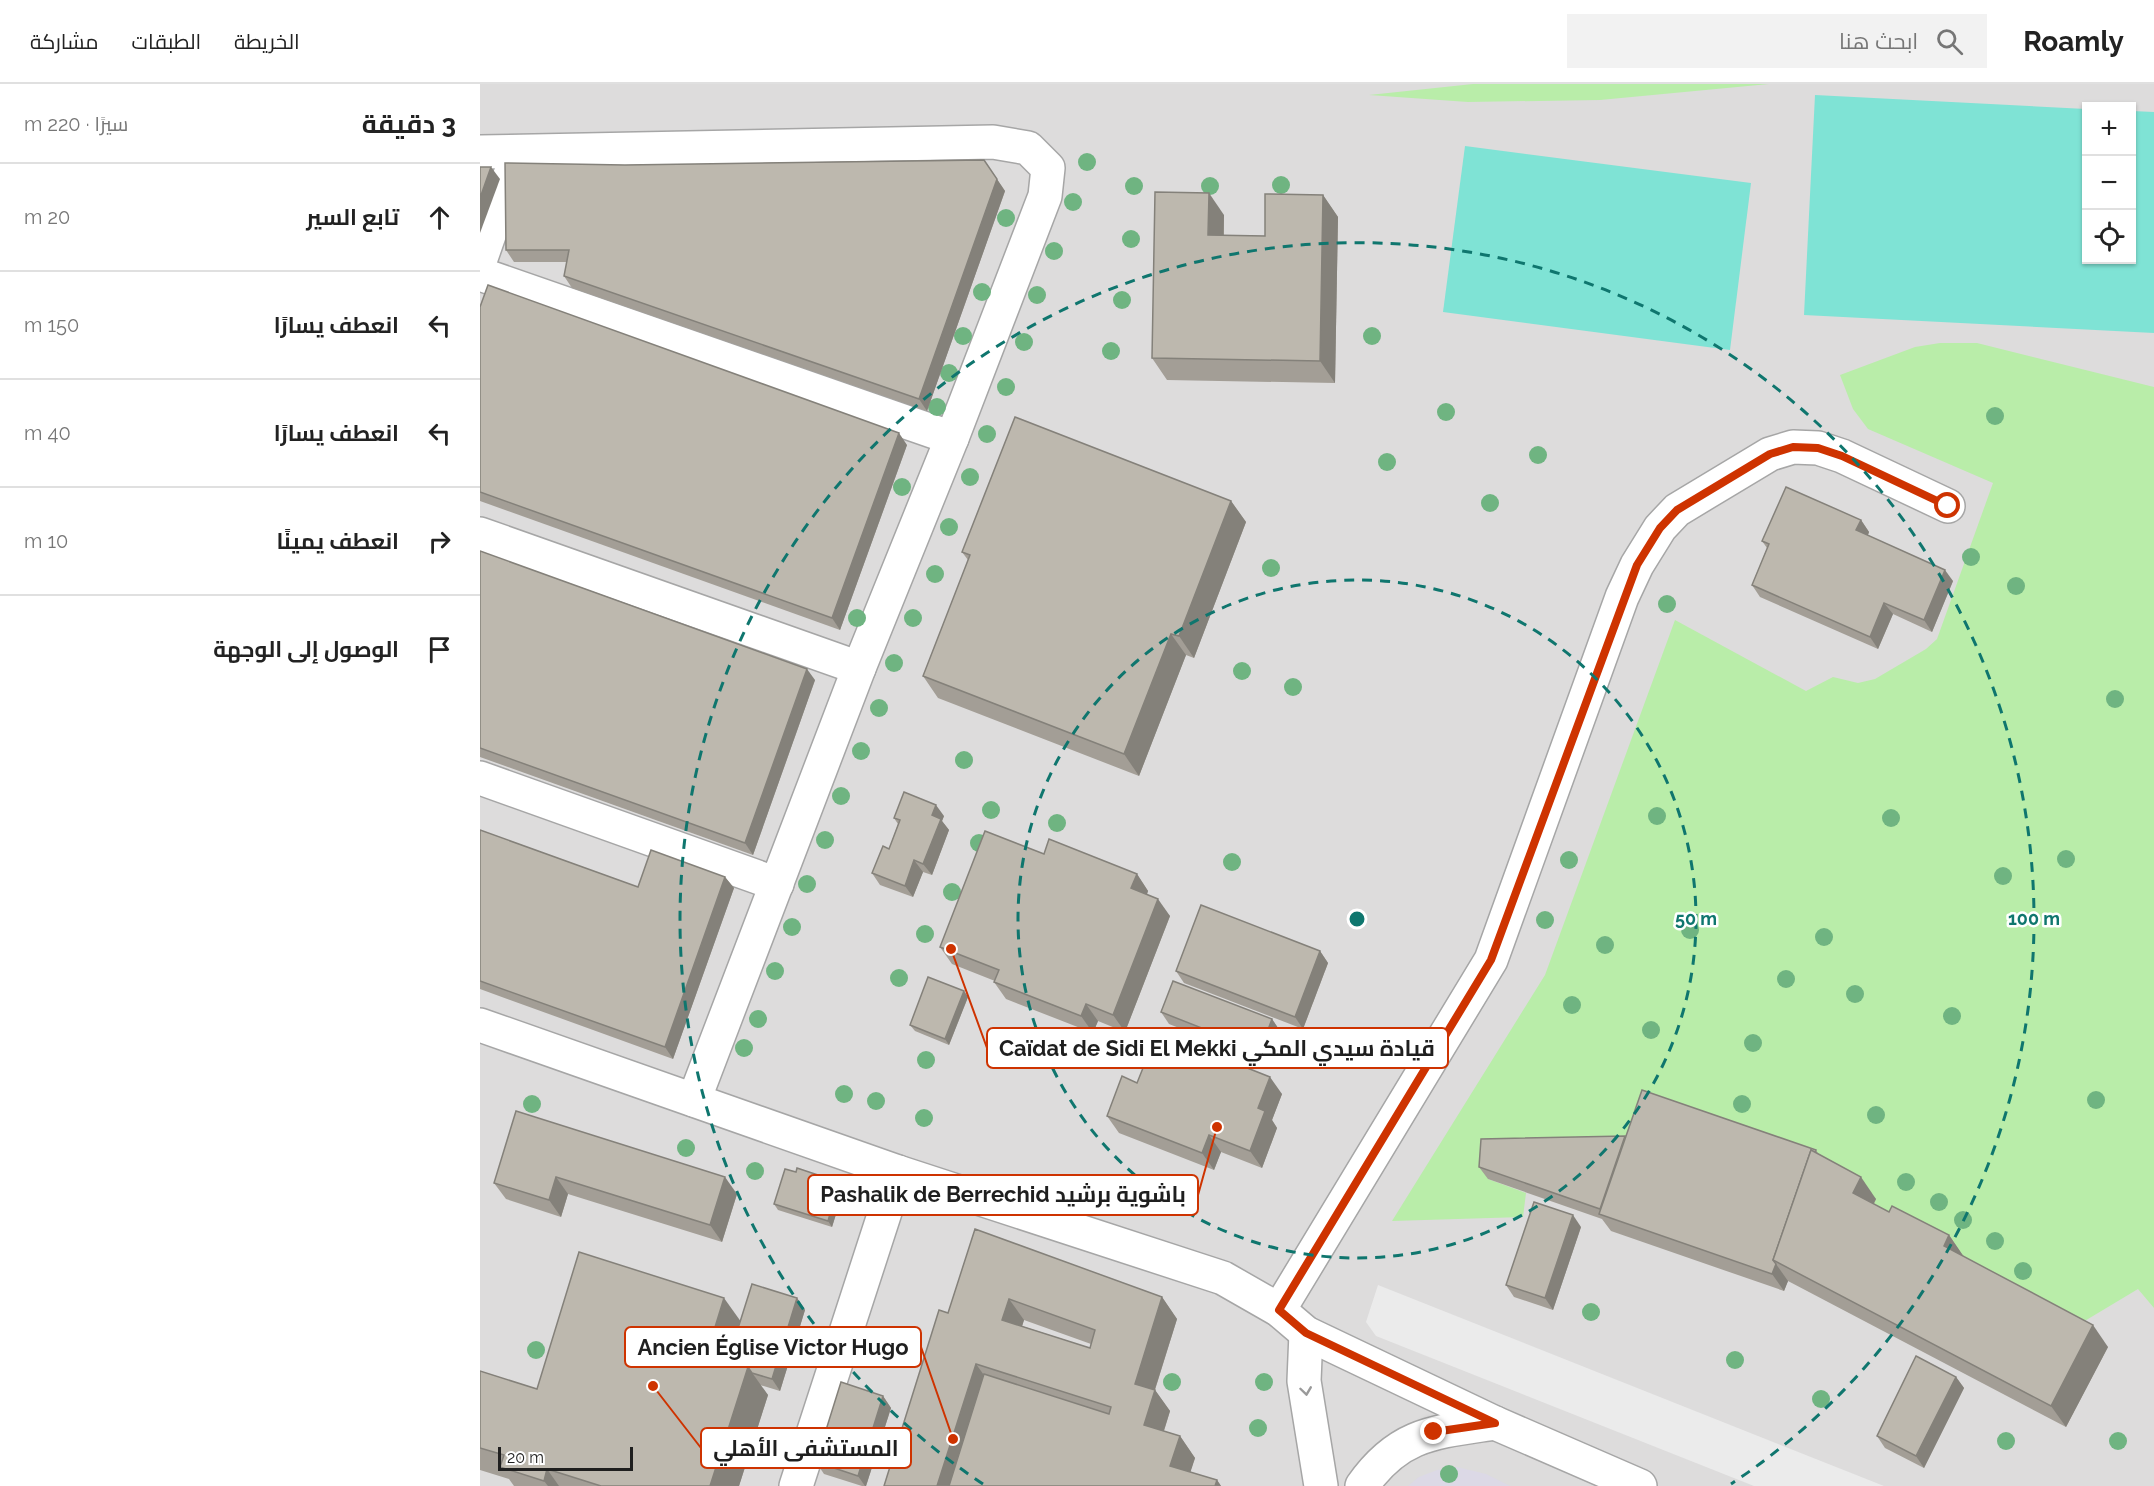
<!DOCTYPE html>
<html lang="ar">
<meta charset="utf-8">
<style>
:root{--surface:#fff;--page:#f2f2f2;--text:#222;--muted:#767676;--line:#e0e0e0}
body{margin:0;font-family:Raleway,Cairo,sans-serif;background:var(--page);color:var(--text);direction:rtl}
.controls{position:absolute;right:18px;top:18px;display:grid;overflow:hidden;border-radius:0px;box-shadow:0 2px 4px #0004}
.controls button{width:54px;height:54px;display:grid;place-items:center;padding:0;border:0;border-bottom:2px solid var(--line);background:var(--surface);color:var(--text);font:30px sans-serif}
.scale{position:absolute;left:18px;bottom:15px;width:135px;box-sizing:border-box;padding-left:6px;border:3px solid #1f1f1f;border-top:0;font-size:16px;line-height:21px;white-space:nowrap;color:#1f1f1f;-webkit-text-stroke:4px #fff;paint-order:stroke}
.stop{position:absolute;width:18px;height:18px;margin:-14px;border:4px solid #ce3300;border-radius:50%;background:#fff}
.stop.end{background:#ce3300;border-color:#fff;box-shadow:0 2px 6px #0008}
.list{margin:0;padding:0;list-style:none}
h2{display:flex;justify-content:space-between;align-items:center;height:78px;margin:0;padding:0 24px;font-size:26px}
h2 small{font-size:20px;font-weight:400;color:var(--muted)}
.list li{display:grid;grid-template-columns:39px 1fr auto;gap:18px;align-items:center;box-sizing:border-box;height:108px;padding:0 24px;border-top:2px solid var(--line)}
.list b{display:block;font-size:22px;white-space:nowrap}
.list em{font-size:20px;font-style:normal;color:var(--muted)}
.icon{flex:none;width:33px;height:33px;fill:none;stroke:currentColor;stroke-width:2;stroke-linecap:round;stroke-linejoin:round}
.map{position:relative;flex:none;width:1674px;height:1402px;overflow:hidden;direction:ltr}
header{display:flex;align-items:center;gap:36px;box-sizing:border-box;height:84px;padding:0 30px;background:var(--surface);border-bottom:2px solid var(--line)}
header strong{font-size:28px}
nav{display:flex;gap:33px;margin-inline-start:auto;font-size:21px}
.search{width:420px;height:54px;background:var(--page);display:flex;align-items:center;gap:15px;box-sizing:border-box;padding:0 21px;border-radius:0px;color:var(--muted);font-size:22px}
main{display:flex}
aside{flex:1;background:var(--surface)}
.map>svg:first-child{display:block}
.residential{fill:#dddcdc;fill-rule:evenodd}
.grass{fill:#b9eda9}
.pitch{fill:#7fe3d5}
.parking{fill:#ebebeb}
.plaza{fill:#dcd9e6}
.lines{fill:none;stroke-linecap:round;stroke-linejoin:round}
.street-casing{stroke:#a6a6a6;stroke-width:36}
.street{stroke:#fff;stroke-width:33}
.tree{fill:#6fb481}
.wall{fill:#a39e96;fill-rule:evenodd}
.shaded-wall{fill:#84817a}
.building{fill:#bdb8ae;stroke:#84817a;stroke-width:1.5;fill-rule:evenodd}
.oneway{stroke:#9a9a9a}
.route{stroke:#ce3300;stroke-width:8}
.ring{fill:none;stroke:#0f766e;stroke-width:3;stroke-dasharray:10 8}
.centre{fill:#0f766e;stroke:#fff;stroke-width:3}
.ring-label{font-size:18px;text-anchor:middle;font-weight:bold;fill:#0f766e;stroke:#fff;stroke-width:5;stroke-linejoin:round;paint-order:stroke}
.leader{fill:none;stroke:#ce3300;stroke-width:2}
.callout-dot{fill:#ce3300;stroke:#fff;stroke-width:2}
.callout{fill:#fff;stroke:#ce3300;stroke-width:2}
.callout-label{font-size:22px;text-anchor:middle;font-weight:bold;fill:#1f1f1f}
</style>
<header>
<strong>Roamly</strong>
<div class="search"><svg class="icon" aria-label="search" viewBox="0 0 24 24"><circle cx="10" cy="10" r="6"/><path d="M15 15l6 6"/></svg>ابحث هنا</div>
<nav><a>الخريطة</a><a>الطبقات</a><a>مشاركة</a></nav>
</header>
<main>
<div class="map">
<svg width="1674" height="1402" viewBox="0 0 1674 1402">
<rect width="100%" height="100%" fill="#f0efe5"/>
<path class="residential" d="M0,0H1674V1402H0ZM1606,22H1652V176H1606Z"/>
<g class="grass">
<path d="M993,0H1289L1120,16L988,18L889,11Z"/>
<path d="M1460,259H1497L1674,303V1224L1658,1205L1593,1244L1159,1064L1008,1095L1046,1109L1043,1133L912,1137L1065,891L1195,536L1326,607L1353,593L1378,599L1395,595L1446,565L1457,555L1513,399L1388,345L1373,325L1360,291L1435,263Z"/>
</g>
<g class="pitch">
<path d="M1335,11L1606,25V176H1652V27L1674,28V249L1324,231Z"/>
<path d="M985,62L1271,99L1250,266L963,228Z"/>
</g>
<path class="parking" d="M898,1201L1404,1402H1274L896,1252L886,1238Z"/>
<path class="plaza" d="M977,1383L1006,1390L1030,1402H928L939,1393L957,1386Z"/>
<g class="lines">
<defs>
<g id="street">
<path d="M0,68L513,58L548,64L568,84L565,112L472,354L379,584L214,1016"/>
<path d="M0,177L38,68"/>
<path d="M0,190L472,354"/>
<path d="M0,450L379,584"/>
<path d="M0,694L297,800"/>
<path d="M0,941L418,1088L743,1194L799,1226L826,1249L1015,1339L1160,1402"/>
<path d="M799,1226L1011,876L1142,513L1157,481L1180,444L1197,426L1290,370L1313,363L1338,364L1362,372L1468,422"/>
<path d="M826,1249L824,1297L841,1402"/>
<path d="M316,1402L418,1088"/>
<path d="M882,1402C919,1349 955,1348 1015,1339"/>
</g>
</defs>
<use href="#street" class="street-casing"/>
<use href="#street" class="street"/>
</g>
<g class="tree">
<circle cx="607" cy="78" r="9"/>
<circle cx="801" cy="101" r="9"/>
<circle cx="654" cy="102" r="9"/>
<circle cx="730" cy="102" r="9"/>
<circle cx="593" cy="118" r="9"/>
<circle cx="526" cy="134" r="9"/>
<circle cx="651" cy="155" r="9"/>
<circle cx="574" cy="167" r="9"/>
<circle cx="502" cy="208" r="9"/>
<circle cx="557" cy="211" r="9"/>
<circle cx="642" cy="216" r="9"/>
<circle cx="483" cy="252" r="9"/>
<circle cx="892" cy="252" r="9"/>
<circle cx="544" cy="258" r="9"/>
<circle cx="631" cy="267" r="9"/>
<circle cx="469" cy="289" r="9"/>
<circle cx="526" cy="303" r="9"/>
<circle cx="457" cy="323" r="9"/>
<circle cx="966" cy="328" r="9"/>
<circle cx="1515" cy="332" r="9"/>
<circle cx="507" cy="350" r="9"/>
<circle cx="1058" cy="371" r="9"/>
<circle cx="907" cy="378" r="9"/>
<circle cx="490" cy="393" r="9"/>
<circle cx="422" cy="403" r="9"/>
<circle cx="1010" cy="419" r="9"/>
<circle cx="469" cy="443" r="9"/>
<circle cx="1491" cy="473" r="9"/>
<circle cx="791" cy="484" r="9"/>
<circle cx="455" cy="490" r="9"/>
<circle cx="1536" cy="502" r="9"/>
<circle cx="1187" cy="520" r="9"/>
<circle cx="377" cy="534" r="9"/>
<circle cx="433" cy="534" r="9"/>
<circle cx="414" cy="579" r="9"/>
<circle cx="762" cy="587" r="9"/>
<circle cx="813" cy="603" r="9"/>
<circle cx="1635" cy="615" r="9"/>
<circle cx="399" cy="624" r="9"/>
<circle cx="381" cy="667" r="9"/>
<circle cx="484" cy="676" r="9"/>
<circle cx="361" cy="712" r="9"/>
<circle cx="511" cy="726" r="9"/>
<circle cx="1177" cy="732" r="9"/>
<circle cx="1411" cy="734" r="9"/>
<circle cx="577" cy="739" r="9"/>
<circle cx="345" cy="756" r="9"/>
<circle cx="499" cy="759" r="9"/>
<circle cx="1586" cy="775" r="9"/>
<circle cx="1089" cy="776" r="9"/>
<circle cx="752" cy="778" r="9"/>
<circle cx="1523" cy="792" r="9"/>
<circle cx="327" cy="800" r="9"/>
<circle cx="472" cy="808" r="9"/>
<circle cx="1065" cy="836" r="9"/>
<circle cx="312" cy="843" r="9"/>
<circle cx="1210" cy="846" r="9"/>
<circle cx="445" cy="850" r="9"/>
<circle cx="1344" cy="853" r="9"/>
<circle cx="1125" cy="861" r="9"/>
<circle cx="295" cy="887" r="9"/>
<circle cx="419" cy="894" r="9"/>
<circle cx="1306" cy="895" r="9"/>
<circle cx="1375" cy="910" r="9"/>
<circle cx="1092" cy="921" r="9"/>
<circle cx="1472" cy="932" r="9"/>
<circle cx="278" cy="935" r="9"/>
<circle cx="1171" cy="946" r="9"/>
<circle cx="1273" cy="959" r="9"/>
<circle cx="264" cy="964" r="9"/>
<circle cx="446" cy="976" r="9"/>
<circle cx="364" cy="1010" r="9"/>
<circle cx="1616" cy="1016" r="9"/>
<circle cx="396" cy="1017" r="9"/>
<circle cx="52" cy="1020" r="9"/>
<circle cx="1262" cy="1020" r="9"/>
<circle cx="1396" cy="1031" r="9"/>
<circle cx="444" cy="1034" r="9"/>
<circle cx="206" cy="1064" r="9"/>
<circle cx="275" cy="1087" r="9"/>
<circle cx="1426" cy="1098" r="9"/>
<circle cx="1459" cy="1118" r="9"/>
<circle cx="1483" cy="1136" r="9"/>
<circle cx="1515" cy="1157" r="9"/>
<circle cx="1543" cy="1187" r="9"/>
<circle cx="1111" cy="1228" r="9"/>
<circle cx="56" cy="1266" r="9"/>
<circle cx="1255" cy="1276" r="9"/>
<circle cx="692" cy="1298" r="9"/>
<circle cx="784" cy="1298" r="9"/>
<circle cx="1341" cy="1315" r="9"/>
<circle cx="778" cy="1344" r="9"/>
<circle cx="1526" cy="1357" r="9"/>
<circle cx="1638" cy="1357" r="9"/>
<circle cx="969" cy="1390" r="9"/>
</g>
<g class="wall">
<path d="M504,76L525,107L447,327L92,204L84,192L87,178H34L26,166L145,81Z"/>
<path d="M843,111L858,133L855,299L687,296L672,274L744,131V151L785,152Z"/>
<path d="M0,223L427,361L360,546L0,417Z"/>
<path d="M751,417L766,438L714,574L706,571L659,692L458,614L443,592L488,476L482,468Z"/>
<path d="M1381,436L1389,448L1388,451L1473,497L1452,548L1413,530L1398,565L1280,513L1272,501L1287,464L1282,457Z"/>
<path d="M0,467L335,596L273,771L0,673Z"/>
<path d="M464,732L462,737L469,746L452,791L443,788L433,813L400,801L392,789L409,765L418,740L414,734Z"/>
<path d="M0,746L158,803L245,793L254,804L193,975L0,905Z"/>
<path d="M564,770L657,790L668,807L667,810L690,832L645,948L618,937L613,949L526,915L514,898L515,897L472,880L460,863Z"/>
<path d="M840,867L848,879L823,945L704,899L696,887Z"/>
<path d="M484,907L488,913L469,961L435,947L430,941Z"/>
<path d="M681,928L792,935L800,947L788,979L689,940Z"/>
<path d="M739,968L744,975L802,1010L792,1036L797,1044L782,1084L741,1068L734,1086L639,1049L627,1032L657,999Z"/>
<path d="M36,1027L257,1110L242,1158L88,1110L81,1133L26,1115L14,1099Z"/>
<path d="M1336,1066L1339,1071L1396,1115L1394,1120L1409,1128L1469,1151L1484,1173L1628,1263L1586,1343L1308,1197L1304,1207L1131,1147L1122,1135L1008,1095L999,1083Z"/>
<path d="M351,1100L358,1102L363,1108L352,1143L298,1126L294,1120Z"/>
<path d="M1101,1143L1073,1226L1034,1213L1026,1201Z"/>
<path d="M495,1145L682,1213L697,1235L675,1306L690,1327L684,1347L700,1352L715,1374L710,1388L737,1396L741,1402H404L468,1229ZM544,1236L611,1260L610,1264L542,1242Z"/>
<path d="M317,1214L325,1226L300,1307L280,1301L288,1311L259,1402H34L29,1395L0,1386V1287L57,1305L261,1237Z"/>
<path d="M1476,1293L1484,1304L1444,1384L1405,1364L1397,1352Z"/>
<path d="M403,1312L411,1324L386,1402H382L344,1390L336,1378Z"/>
</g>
<g class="shaded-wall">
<path d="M504,76L525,107L447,327L439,315Z"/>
<path d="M11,83L20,95L0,149V114Z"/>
<path d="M729,109L744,131L743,172L728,151Z"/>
<path d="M843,111L858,133L855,299L840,277Z"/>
<path d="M419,349L427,361L360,546L352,534Z"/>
<path d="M751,417L766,438L714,574L699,552Z"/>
<path d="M1381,436L1389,448L1385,458L1376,446Z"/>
<path d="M1465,486L1473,497L1452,548L1444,536Z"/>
<path d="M1404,519L1413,530L1398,565L1390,553Z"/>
<path d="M691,550L706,571L659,692L644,670Z"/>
<path d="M327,585L335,596L273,771L265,759Z"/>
<path d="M456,721L464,732L462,737L469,746L452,791L443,780L452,731Z"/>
<path d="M434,776L443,788L433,813L425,802Z"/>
<path d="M657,790L668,807L663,821L651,804Z"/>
<path d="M245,793L254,804L193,975L185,963Z"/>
<path d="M678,815L690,832L645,948L633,931Z"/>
<path d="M840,867L848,879L823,945L815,933Z"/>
<path d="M484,907L488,913L469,961L465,955Z"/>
<path d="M606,920L618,937L613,949L601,932Z"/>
<path d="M792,935L800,947L788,979L780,967Z"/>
<path d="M739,968L751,985L737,972Z"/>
<path d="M790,993L802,1010L792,1036L797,1044L782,1084L770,1067L778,1024Z"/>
<path d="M729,1051L741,1068L734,1086L722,1069Z"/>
<path d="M76,1093L88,1110L81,1133L69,1116Z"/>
<path d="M245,1093L257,1110L242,1158L230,1141Z"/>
<path d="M1381,1093L1396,1115L1388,1130L1373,1109Z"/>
<path d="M358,1102L363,1108L352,1143L348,1137Z"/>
<path d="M1093,1131L1101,1143L1073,1226L1065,1214Z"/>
<path d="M1469,1151L1484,1173L1479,1184L1464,1162Z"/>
<path d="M1296,1180L1308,1197L1304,1207L1292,1190Z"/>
<path d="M682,1213L697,1235L670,1321L655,1300Z"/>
<path d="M244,1214L264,1242L251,1283L227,1269Z"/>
<path d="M317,1214L325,1226L300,1307L292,1295Z"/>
<path d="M529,1215L544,1236L537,1258L522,1236Z"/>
<path d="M1613,1241L1628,1263L1586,1343L1571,1322Z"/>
<path d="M496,1280L511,1301L479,1402H457Z"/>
<path d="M268,1283L288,1311L259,1402H230Z"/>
<path d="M1476,1293L1484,1304L1444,1384L1436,1372Z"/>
<path d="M675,1306L690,1327L679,1362L664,1341Z"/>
<path d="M403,1312L411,1324L386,1402H385L378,1392Z"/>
<path d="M700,1352L715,1374L706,1402L690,1382Z"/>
<path d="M67,1385L79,1402H68L64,1397Z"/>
<path d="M737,1396L741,1402H735Z"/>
</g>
<g class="building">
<path d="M504,76L517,95L439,315L84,192L89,166H26L25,79L145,81Z"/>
<path d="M0,83H11L0,114Z"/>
<path d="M675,108L729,109L728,151L785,152V110L843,111L840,277L672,274Z"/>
<path d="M8,201L419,349L352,534L0,408V223Z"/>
<path d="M535,333L751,417L699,552L691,550L644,670L443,592L490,471L482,468Z"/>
<path d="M1306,403L1381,436L1376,446L1465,486L1444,536L1404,519L1390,553L1272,501L1289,460L1282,457Z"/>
<path d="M0,467L327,585L265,759L0,664Z"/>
<path d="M424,708L456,721L452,731L461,735L443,780L434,776L425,802L392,789L403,762L409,765L420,736L414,734Z"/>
<path d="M0,746L158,803L171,766L245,793L185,963L0,897Z"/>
<path d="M505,747L564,770L569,755L657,790L651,804L678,815L633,931L606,920L601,932L514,898L519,886L460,863Z"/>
<path d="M721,821L840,867L815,933L696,887Z"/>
<path d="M448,893L484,907L465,955L430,941Z"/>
<path d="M693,897L792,935L780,967L681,928Z"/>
<path d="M679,944L739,968L737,972L790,993L778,1024L785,1027L770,1067L729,1051L722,1069L627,1032L642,992L657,999Z"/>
<path d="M1162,1006L1336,1066L1335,1069L1331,1066L1293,1176L1296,1180L1292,1190L1119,1130Z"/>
<path d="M36,1027L245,1093L230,1141L76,1093L69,1116L14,1099Z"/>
<path d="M1145,1052L1120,1125L999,1083L1001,1055Z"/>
<path d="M1331,1066L1381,1093L1373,1109L1409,1128L1412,1122L1469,1151L1464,1162L1613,1241L1571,1322L1293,1176Z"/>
<path d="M317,1084L347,1094L346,1098L358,1102L348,1137L294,1120L305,1085L316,1088Z"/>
<path d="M1054,1118L1093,1131L1065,1214L1026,1201Z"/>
<path d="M495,1145L682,1213L655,1300L675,1306L664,1341L700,1352L690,1382L737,1396L735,1402H469L504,1290L629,1330L631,1323L496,1280L457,1402H404L459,1226L468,1229ZM529,1215L615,1246L610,1264L522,1236Z"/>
<path d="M99,1168L244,1214L227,1269L268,1283L230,1402H121L67,1385L64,1397L20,1383L24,1371L0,1364V1287L57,1305Z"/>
<path d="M272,1200L317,1214L292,1295L272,1289L268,1283L248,1276Z"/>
<path d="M1436,1272L1476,1293L1436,1372L1397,1352Z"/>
<path d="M361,1298L403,1312L378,1392L336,1378Z"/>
</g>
<defs><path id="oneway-chevron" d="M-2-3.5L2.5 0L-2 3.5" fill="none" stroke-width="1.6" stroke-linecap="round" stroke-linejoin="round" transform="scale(1.5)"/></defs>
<use class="oneway" href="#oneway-chevron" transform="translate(826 1307) rotate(82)"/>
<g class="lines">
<path class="route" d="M954,1348L1015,1339L826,1249L799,1226L1011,876L1157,481L1180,444L1197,426L1290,370L1313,363L1338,364L1362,372L1468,422"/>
</g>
<g class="ring">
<circle cx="877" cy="835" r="339"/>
<path d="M503 1400A677 677 0 1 1 1251 1400"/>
</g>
<circle cx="877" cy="835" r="9" class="centre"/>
<g class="ring-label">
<text x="1216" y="841">50 m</text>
<text x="1554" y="841">100 m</text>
</g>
<path class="leader" d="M471 865L507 964M737 1043L718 1111M473 1355L441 1263M173 1302L221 1364"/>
<g class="callout-dot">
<circle cx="471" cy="865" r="6"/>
<circle cx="737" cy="1043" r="6"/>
<circle cx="473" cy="1355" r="6"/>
<circle cx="173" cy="1302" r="6"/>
</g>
<g class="callout">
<rect x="507" y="944" width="461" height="40" rx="6"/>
<rect x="328" y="1091" width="390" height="40" rx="6"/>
<rect x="145" y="1243" width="296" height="40" rx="6"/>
<rect x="221" y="1344" width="210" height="40" rx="6"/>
</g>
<g class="callout-label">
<text x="737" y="972">Caïdat de Sidi El Mekki قيادة سيدي المكي</text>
<text x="523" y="1118">Pashalik de Berrechid باشوية برشيد</text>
<text x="293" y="1271">Ancien Église Victor Hugo</text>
<text x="326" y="1372">المستشفى الأهلي</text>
</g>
</svg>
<div class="controls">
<button>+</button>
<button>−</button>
<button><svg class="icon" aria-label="locate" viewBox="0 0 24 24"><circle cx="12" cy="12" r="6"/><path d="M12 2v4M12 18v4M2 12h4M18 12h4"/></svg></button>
</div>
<div class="scale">20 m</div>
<div class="stop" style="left:1468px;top:422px"></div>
<div class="stop end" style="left:954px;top:1348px"></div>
</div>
<aside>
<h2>3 دقيقة<small>سيرًا · 220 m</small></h2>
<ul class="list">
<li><svg class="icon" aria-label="ahead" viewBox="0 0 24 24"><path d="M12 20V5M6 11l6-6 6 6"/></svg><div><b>تابع السير</b></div><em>20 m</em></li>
<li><svg class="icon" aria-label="left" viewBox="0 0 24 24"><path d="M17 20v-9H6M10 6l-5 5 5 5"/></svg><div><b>انعطف يسارًا</b></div><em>150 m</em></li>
<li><svg class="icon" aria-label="left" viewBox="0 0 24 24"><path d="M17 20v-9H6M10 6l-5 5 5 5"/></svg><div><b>انعطف يسارًا</b></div><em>40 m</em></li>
<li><svg class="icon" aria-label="right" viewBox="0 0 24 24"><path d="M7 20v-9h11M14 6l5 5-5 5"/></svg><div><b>انعطف يمينًا</b></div><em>10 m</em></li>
<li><svg class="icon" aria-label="arrive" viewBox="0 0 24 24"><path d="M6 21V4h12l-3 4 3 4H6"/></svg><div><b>الوصول إلى الوجهة</b></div></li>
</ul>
</aside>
</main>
